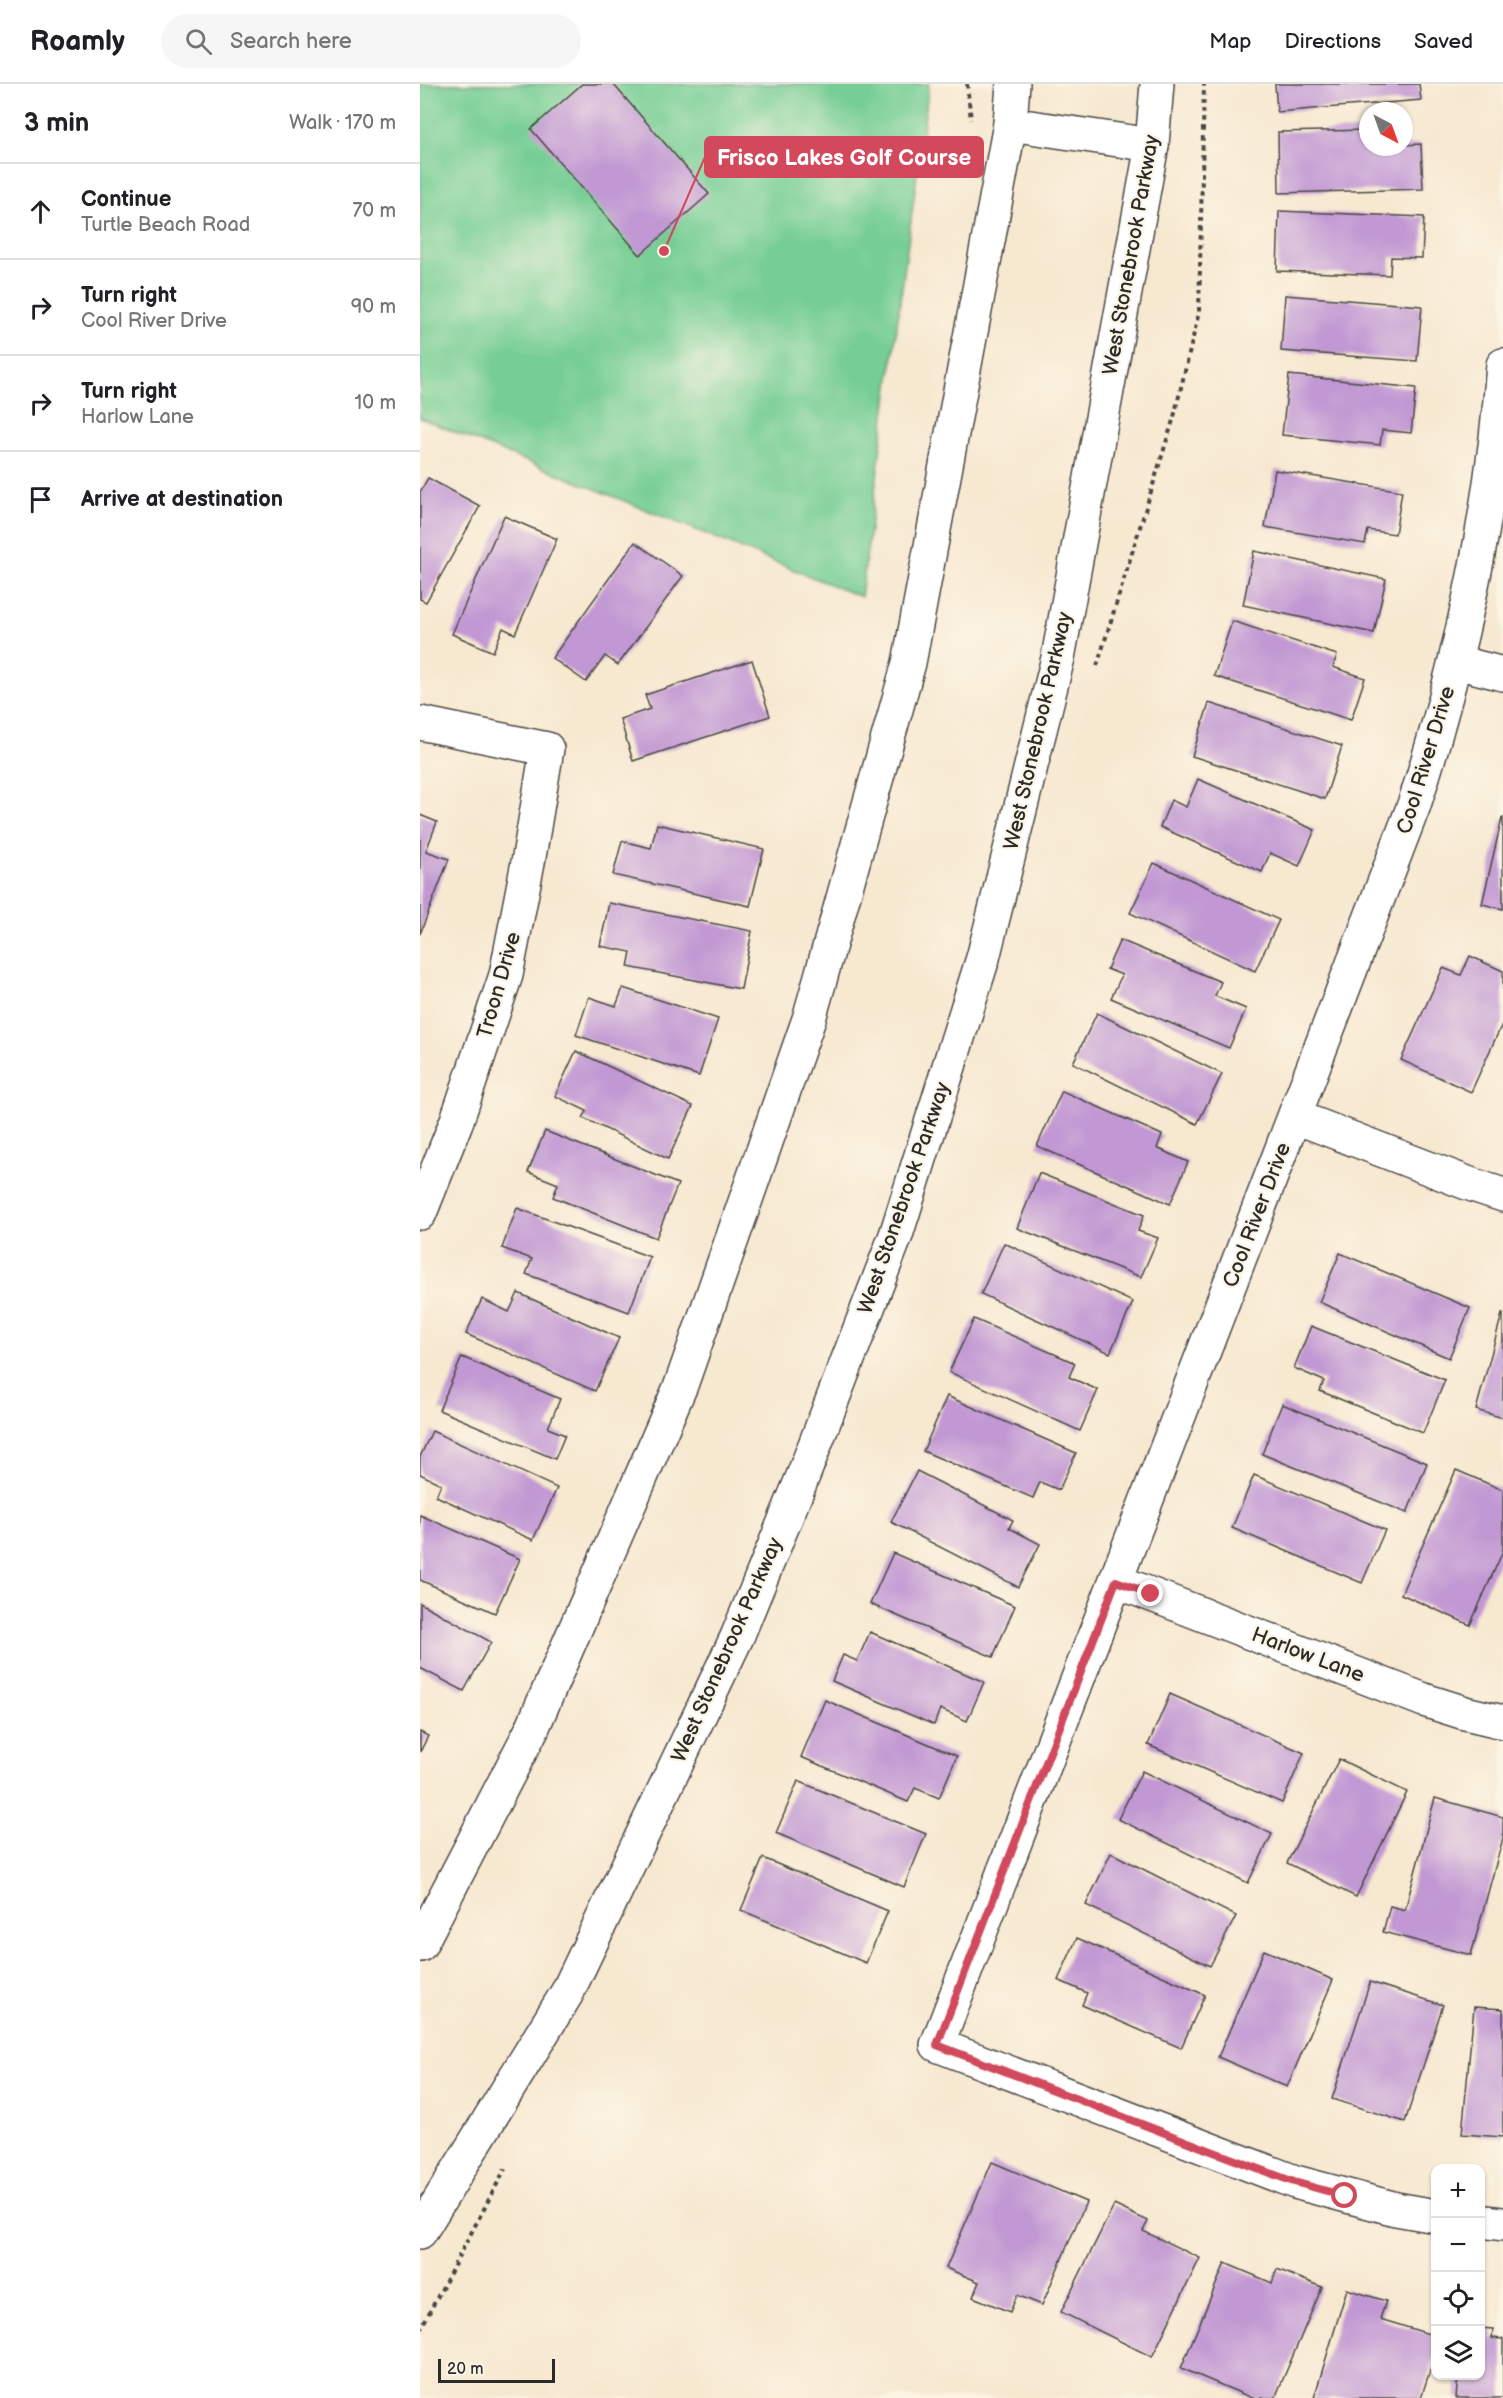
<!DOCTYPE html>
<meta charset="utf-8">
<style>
:root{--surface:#fff;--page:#f6f6f6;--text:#202124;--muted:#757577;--line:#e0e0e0}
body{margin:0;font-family:"Balsamiq Sans",sans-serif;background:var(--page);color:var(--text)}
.controls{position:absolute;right:18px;bottom:18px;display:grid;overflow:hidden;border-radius:12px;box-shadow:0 2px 4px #0004}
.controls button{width:54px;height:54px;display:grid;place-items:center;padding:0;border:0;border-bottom:2px solid var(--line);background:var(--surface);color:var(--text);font:30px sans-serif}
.compass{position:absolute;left:939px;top:18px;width:54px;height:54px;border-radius:50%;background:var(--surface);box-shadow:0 2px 4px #0004;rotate:139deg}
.scale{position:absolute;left:18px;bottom:15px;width:117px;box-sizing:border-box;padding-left:6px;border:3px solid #2b2b2b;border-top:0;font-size:16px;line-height:21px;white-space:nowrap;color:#2b2b2b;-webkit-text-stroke:4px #fcf5e5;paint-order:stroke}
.stop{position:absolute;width:18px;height:18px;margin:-14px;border:4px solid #d1495b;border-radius:50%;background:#fff}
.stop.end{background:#d1495b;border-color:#fff;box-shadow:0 2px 6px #0008}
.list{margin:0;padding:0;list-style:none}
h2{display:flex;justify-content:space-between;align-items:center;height:78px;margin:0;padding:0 24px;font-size:26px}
h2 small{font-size:20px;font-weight:400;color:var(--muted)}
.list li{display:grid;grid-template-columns:39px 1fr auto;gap:18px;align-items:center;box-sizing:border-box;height:96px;padding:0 24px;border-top:2px solid var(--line)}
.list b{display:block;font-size:22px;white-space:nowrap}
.list p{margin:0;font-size:20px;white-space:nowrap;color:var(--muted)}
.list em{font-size:20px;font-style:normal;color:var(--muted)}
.icon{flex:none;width:33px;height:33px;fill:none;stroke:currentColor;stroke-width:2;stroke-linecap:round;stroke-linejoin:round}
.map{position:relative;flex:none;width:1083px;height:2314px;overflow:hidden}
header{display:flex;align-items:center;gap:36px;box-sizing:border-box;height:84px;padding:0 30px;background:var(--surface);border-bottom:2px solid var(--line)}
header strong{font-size:28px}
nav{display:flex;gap:33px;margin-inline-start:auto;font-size:21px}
.search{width:420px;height:54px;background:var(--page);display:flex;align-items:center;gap:15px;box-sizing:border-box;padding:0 21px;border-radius:33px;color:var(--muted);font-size:22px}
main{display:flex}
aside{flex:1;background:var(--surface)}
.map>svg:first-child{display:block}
.green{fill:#76ce94;stroke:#507c60;stroke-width:1.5}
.building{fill:#c198d3}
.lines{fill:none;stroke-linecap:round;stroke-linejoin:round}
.minor-casing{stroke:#4a4744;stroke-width:36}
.path{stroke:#4a4744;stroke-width:4;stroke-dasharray:4.5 4.5;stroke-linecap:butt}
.minor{stroke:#fff;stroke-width:33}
.route{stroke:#d1495b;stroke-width:8}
.labels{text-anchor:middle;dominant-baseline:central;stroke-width:4.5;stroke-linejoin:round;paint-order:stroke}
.street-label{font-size:21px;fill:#2b2b2b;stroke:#fcf5e5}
.leader{fill:none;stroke:#d1495b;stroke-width:2}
.callout-dot{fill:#d1495b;stroke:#fcf5e5;stroke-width:2}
.callout{fill:#d1495b;stroke:#d1495b;stroke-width:2}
.callout-label{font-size:22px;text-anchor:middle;font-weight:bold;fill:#fff}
</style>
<header>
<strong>Roamly</strong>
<div class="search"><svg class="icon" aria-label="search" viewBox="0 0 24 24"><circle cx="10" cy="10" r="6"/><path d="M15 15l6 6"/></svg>Search here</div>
<nav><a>Map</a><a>Directions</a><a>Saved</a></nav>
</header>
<main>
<aside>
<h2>3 min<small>Walk · 170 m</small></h2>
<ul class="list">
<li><svg class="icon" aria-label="ahead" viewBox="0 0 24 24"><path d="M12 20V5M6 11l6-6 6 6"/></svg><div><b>Continue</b><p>Turtle Beach Road</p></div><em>70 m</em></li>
<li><svg class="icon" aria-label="right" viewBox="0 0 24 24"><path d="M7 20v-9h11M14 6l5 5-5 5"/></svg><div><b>Turn right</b><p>Cool River Drive</p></div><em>90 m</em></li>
<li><svg class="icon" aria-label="right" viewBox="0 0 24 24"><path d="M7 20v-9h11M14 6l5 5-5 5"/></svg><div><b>Turn right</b><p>Harlow Lane</p></div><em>10 m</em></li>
<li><svg class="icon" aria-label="arrive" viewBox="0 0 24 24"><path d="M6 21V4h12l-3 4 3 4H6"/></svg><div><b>Arrive at destination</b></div></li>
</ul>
</aside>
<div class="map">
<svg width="1083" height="2314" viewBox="0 0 1083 2314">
<rect width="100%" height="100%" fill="#fcf5e5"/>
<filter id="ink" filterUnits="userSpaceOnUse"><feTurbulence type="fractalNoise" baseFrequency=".0167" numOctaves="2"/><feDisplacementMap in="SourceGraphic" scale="12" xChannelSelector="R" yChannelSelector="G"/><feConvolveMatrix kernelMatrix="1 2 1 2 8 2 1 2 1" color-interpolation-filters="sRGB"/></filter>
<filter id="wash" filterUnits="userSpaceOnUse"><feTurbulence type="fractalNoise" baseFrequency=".008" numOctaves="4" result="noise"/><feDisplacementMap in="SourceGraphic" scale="24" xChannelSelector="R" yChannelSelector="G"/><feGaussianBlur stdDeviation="1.35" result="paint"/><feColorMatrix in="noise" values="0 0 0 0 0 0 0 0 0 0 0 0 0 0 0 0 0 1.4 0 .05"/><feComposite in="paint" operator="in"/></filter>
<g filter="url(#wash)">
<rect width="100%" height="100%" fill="#f7e8d0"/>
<path class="green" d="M0,0H509L441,513L0,334Z"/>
<g id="blocks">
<g class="building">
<path d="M162,0H193L289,110L220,171L111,45Z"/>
<path d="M855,0H999L1001,16L857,28Z"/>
<path d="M948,46V63H984V61L1001,60L1003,105L859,109L858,48Z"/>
<path d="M859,127L1004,133L1002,174L971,173L970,191L857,187Z"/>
<path d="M865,211L1002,222L997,277L861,267Z"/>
<path d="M869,291L996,304L991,349L962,346L960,361L862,351Z"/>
<path d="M855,386L982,407L975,450L948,446L945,460L845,443Z"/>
<path d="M8,394L60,422L6,518L0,515V408Z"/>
<path d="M84,432L137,455L95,550L83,544L73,568L32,550Z"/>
<path d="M215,458L263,492L198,581L185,572L166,598L132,574Z"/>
<path d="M834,467L966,495L954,549L823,521Z"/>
<path d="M812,537L917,571L913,583L945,594L931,636L794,592Z"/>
<path d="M332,576L350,632L213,677L200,635L230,625L225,611Z"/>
<path d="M789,619L922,662L905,715L772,672Z"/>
<path d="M778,695L895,746L879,782L850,769L842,788L740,743L751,716L766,723Z"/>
<path d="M0,731L17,738L6,767L29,775L0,850Z"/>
<path d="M1082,734H1083V825L1062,820Z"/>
<path d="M237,740L344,765L330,822L193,791L202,757L231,764Z"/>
<path d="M734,779L859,836L835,887L710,829Z"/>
<path d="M189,819L332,847L321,905L208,883L211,868L180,862Z"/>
<path d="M700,856L801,898L795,912L826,925L809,964L691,914L702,891L687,885Z"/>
<path d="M1050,872L1083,887V938L1051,1008L981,976L1023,884L1041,891Z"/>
<path d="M203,904L298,935L279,992L156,951L169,913L196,922Z"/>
<path d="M677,929L802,990L777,1040L653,979Z"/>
<path d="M156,967L273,1022L248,1075L163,1034L167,1027L135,1012Z"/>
<path d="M642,1007L742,1051L737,1064L768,1078L750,1120L617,1062Z"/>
<path d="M125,1047L258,1100L236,1154L133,1113L138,1100L108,1088Z"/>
<path d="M619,1089L724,1131L718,1147L738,1154L721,1193L597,1144Z"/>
<path d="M97,1124L230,1173L209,1228L106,1190L112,1175L82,1164Z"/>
<path d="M584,1159L713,1218L690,1269L561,1210Z"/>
<path d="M920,1169L1050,1224L1029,1274L899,1218Z"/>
<path d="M98,1209L199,1254L175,1307L46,1250L62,1215L89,1228Z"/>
<path d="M1082,1230H1083V1334L1056,1326Z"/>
<path d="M554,1235L655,1279L649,1293L678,1306L660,1347L529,1288Z"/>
<path d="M891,1242L1025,1296L1003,1349L900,1307L904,1297L874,1284Z"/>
<path d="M42,1273L140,1315L128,1344L145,1351L135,1375L19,1326Z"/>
<path d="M527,1312L656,1369L639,1406L620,1398L613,1414L503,1367Z"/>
<path d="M862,1320L1007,1379L987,1429L842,1370Z"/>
<path d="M12,1347L137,1404L113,1456L16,1412L21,1400L0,1390V1373Z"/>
<path d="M1036,1386L1083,1406V1467L1050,1541L981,1510Z"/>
<path d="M497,1387L593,1436L589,1444L620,1460L598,1503L471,1438Z"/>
<path d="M834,1391L965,1446L942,1499L812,1444Z"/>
<path d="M0,1431L100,1475L75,1529L0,1496Z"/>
<path d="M473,1469L595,1522L573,1573L450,1520Z"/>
<path d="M0,1519L71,1558L44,1607L0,1584Z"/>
<path d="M450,1548L564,1598L547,1637L520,1625L514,1641L412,1597L423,1571L437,1577Z"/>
<path d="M750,1610L884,1669L862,1719L728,1661Z"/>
<path d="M405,1616L537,1672L519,1714L495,1704L488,1718L381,1673Z"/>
<path d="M0,1648L8,1652L0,1668Z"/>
<path d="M919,1675L987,1708L936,1813L867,1779Z"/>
<path d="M722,1687L852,1750L828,1799L698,1735Z"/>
<path d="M378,1697L506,1750L484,1803L356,1749Z"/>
<path d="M1015,1714L1083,1733V1754L1051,1871L963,1848L970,1822L985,1826Z"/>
<path d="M691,1769L816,1832L790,1882L666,1821Z"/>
<path d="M343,1774L468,1827L446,1879L321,1826Z"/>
<path d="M657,1854L785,1911L761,1964L662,1921L667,1909L638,1896Z"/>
<path d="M844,1866L913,1896L867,2003L798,1973Z"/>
<path d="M950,1898L1023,1921L985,2038L912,2015Z"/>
<path d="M1054,1923L1083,1925V2053L1042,2050Z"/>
<path d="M572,2078L666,2118L622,2221L597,2211L590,2228L553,2213L559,2198L526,2184Z"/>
<path d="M694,2121L728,2137L723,2147L780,2174L732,2273L641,2228Z"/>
<path d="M805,2179L852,2199L857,2185L902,2203L855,2314H832L761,2284Z"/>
<path d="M927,2205L966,2217L960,2235L1016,2252V2268L1001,2314H894Z"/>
<path d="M1060,2244L1073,2245L1072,2254L1083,2255V2314H1036L1038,2292H1060Z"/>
</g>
</g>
</g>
<g filter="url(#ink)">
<use href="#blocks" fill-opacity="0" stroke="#4a4744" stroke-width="1.5"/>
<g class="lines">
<defs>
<g id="minor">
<path d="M590,40L732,61"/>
<path d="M1036,578L1083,590"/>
<path d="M0,639L127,665L109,773L86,891L37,1036L0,1129"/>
<path d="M876,1033L1047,1099L1083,1111"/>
<path d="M696,1497L1004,1616L1045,1629L1083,1638"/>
<path d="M0,1861L112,1645L261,1301L389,935L489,579L590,40L593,0"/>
<path d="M1016,2132L976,2125L875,2098L517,1961L994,721C1040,578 1072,431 1083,281"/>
<path d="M1060,2137L1083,2140"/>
<path d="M0,2148L147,1909L317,1553L383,1392L476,1151L563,874L638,574L732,61L737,0"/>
</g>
</defs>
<use href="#minor" class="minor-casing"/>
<g class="path">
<path d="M547,0L551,36"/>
<path d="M677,582L754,333L779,228L784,0"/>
<path d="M0,2246L85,2085"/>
</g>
<use href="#minor" class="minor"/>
</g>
</g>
<g class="lines" filter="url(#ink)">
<path class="route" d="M731,1510L696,1497L517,1961L794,2068L874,2098L925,2112"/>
</g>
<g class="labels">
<g class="street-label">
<text transform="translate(711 171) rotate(-80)">West Stonebrook Parkway</text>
<text transform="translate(618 647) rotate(-77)">West Stonebrook Parkway</text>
<text transform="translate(1006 676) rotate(-73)">Cool River Drive</text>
<text transform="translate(79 901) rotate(-74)">Troon Drive</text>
<text transform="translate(484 1114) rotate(-71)">West Stonebrook Parkway</text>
<text transform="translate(837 1131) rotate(-69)">Cool River Drive</text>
<text transform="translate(307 1566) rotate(-66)">West Stonebrook Parkway</text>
<text transform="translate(888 1571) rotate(21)">Harlow Lane</text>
</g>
</g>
<path class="leader" d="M244 167L285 73"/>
<circle class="callout-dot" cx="244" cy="167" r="6"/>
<rect class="callout" x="285" y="53" width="278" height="40" rx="6"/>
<g class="callout-label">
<text x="424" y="81">Frisco Lakes Golf Course</text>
</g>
</svg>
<div class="controls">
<button>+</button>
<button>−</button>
<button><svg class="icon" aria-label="locate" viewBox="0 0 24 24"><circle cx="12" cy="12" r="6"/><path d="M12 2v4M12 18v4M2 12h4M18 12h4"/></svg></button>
<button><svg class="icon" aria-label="layers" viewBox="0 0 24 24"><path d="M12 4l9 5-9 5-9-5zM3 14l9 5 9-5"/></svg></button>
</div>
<svg class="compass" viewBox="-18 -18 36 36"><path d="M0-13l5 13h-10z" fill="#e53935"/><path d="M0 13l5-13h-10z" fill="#757577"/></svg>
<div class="scale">20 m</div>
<div class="stop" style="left:925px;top:2112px"></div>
<div class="stop end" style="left:731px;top:1510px"></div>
</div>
</main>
